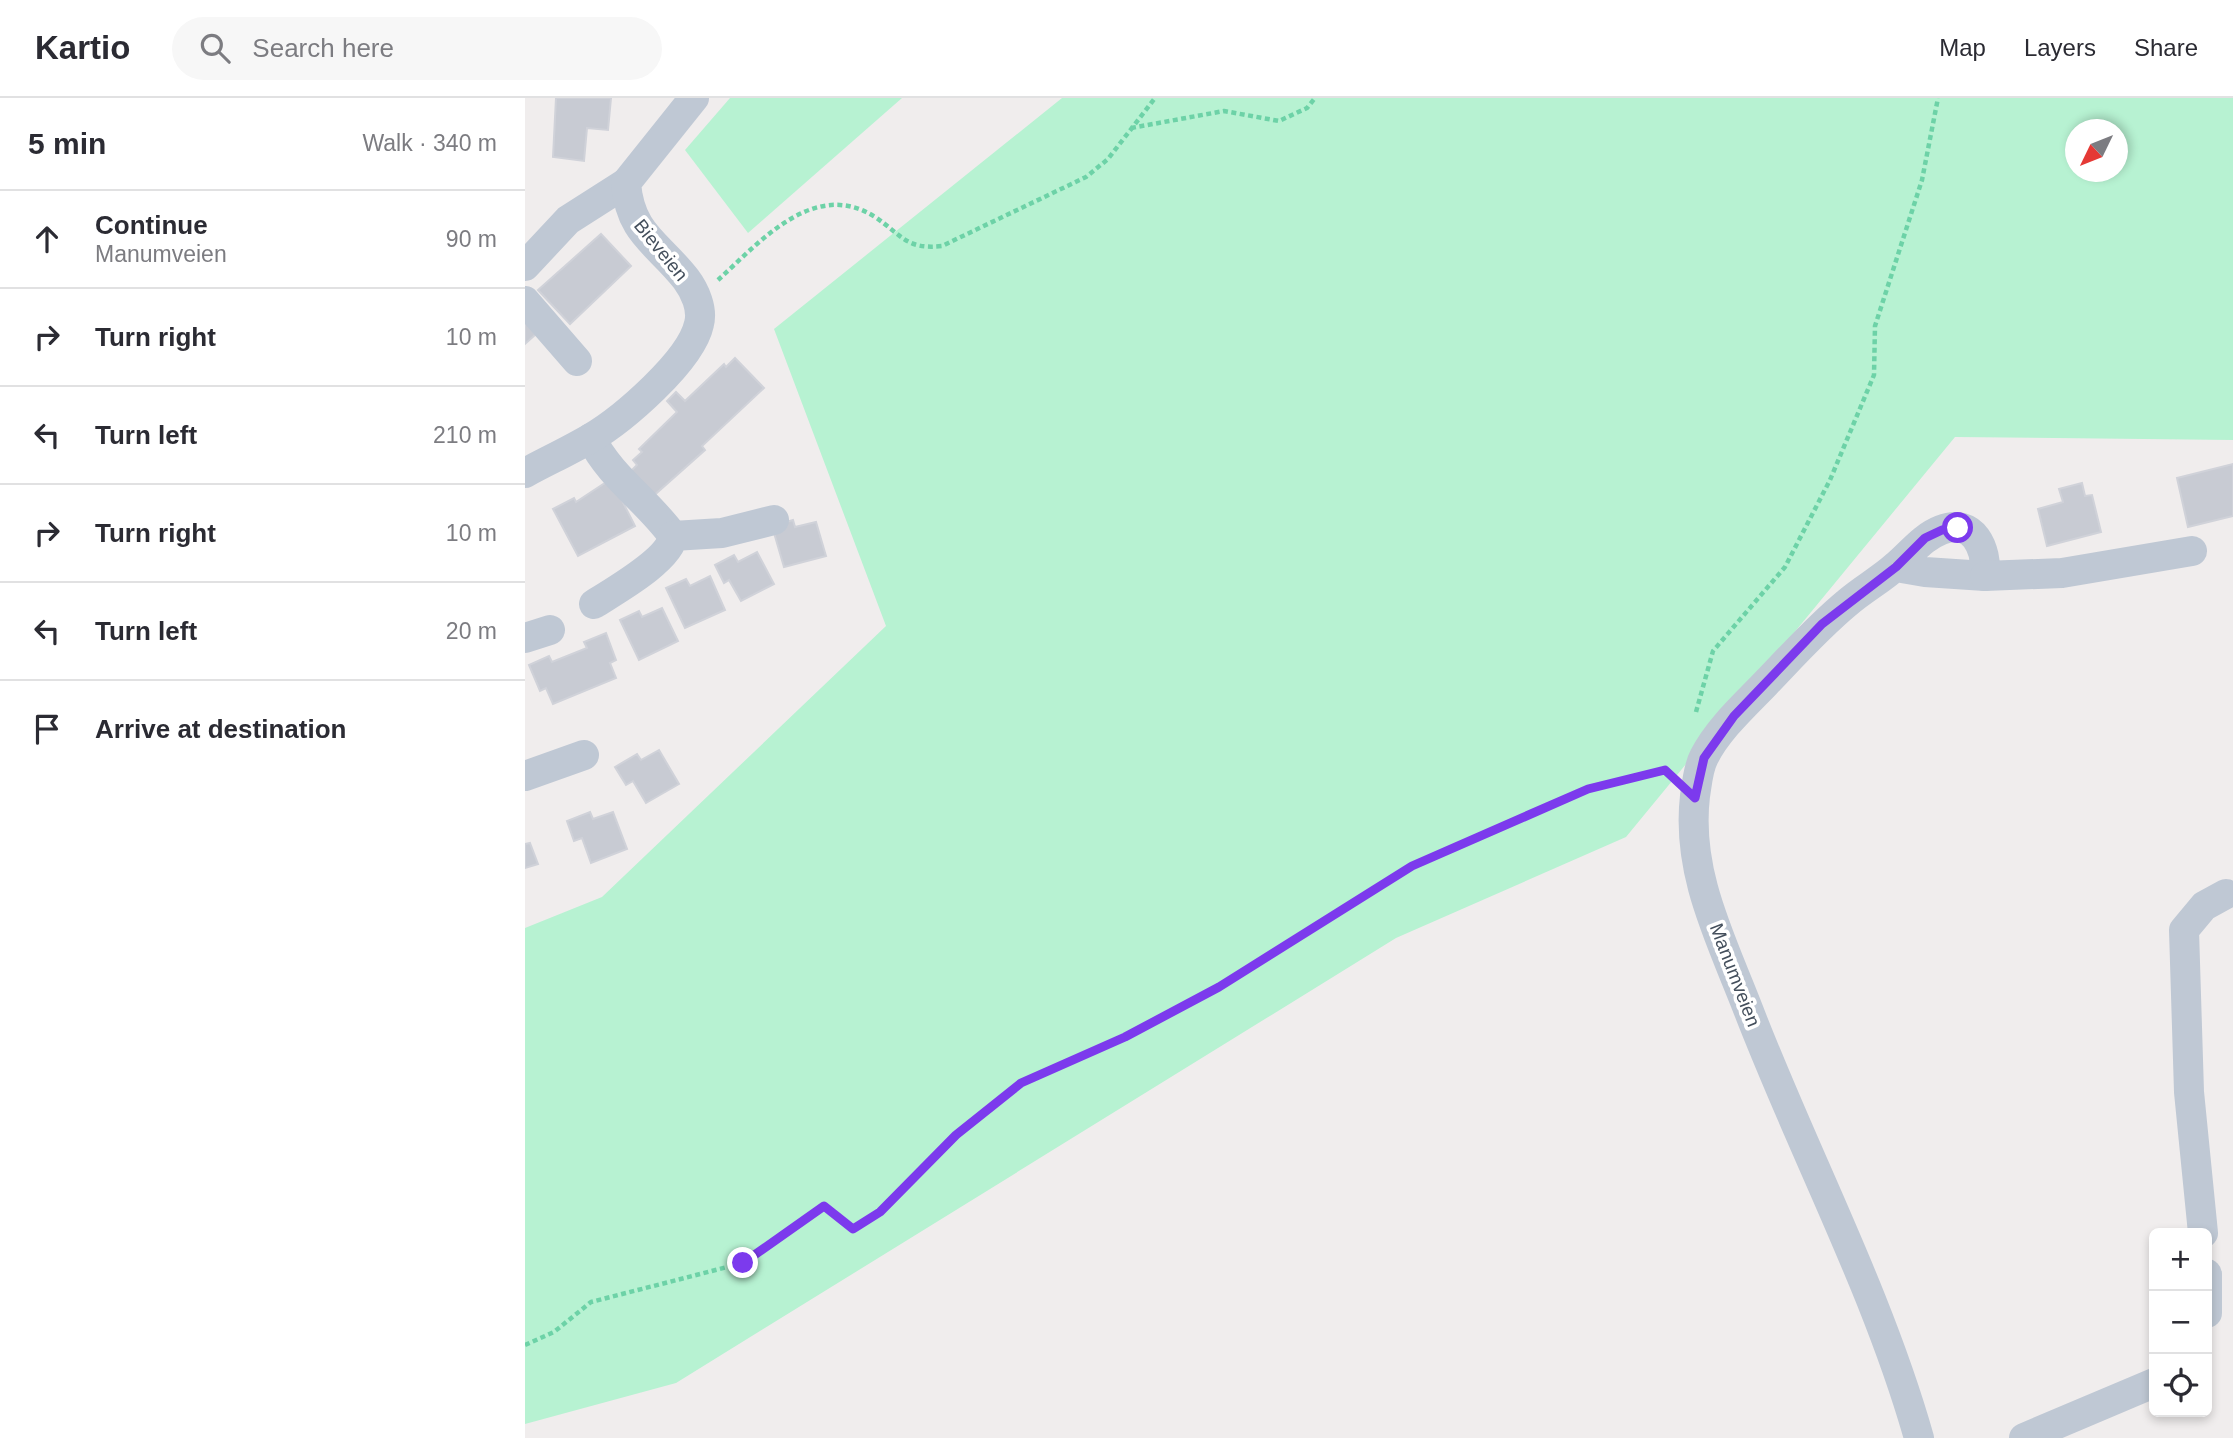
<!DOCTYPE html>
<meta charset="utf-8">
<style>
:root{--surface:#fff;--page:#f7f7f7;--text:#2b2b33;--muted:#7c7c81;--line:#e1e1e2}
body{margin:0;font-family:Arial,sans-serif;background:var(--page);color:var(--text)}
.controls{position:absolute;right:21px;bottom:21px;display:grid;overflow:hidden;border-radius:10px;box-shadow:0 4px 10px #0003}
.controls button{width:63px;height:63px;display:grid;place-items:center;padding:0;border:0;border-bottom:2px solid var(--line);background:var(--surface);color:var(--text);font:35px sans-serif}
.compass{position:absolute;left:1540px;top:21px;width:63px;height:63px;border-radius:50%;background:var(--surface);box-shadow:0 4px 10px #0003;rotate:227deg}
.stop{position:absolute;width:21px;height:21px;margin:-16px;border:5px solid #7c3aed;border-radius:50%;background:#fff}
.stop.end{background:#7c3aed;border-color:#fff;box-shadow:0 2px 7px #0008}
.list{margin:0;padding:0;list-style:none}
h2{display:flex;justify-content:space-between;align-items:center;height:91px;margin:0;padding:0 28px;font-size:30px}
h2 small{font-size:23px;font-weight:400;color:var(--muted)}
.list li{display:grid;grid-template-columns:46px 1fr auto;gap:21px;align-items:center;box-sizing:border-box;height:98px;padding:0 28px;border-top:2px solid var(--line)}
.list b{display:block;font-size:26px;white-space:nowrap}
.list p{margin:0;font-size:23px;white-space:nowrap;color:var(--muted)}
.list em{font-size:23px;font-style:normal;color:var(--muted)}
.icon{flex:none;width:38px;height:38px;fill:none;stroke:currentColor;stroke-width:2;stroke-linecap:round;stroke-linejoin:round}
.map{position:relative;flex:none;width:1708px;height:1340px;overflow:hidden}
header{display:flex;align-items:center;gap:42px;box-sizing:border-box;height:98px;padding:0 35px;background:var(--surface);border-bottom:2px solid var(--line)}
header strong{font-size:33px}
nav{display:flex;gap:38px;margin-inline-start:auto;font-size:24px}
.search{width:490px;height:63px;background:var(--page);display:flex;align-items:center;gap:18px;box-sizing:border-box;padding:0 24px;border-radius:38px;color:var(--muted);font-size:26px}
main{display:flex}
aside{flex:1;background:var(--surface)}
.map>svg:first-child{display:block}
.green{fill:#b7f2d2;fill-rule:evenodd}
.building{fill:#c8cbd3;stroke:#d0d2d9;stroke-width:2}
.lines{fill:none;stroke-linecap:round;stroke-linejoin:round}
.path{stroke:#6dd2a7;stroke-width:4.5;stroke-dasharray:5 3.5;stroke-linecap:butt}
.minor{stroke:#bfc8d4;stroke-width:30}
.route{stroke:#7c3aed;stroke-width:9}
.labels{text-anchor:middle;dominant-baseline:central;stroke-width:7;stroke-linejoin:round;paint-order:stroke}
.street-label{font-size:19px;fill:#444f5c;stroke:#fff}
</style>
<header>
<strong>Kartio</strong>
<div class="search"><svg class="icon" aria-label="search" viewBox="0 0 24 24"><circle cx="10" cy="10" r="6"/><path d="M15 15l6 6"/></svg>Search here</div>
<nav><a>Map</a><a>Layers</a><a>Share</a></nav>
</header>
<main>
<aside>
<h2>5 min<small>Walk · 340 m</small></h2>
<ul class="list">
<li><svg class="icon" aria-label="ahead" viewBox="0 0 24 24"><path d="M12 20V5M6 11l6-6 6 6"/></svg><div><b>Continue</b><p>Manumveien</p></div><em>90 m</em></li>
<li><svg class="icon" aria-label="right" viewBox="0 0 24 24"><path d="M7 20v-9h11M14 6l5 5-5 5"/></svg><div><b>Turn right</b></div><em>10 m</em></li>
<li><svg class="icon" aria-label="left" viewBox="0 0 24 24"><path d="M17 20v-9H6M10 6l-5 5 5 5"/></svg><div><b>Turn left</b></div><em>210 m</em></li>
<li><svg class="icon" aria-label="right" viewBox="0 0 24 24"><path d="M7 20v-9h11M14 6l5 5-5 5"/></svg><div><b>Turn right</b></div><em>10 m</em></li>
<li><svg class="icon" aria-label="left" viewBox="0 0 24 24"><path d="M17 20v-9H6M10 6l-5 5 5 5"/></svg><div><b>Turn left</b></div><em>20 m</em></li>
<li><svg class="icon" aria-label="arrive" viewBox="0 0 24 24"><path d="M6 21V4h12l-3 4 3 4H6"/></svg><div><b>Arrive at destination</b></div></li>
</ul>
</aside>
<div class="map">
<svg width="1708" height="1340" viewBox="0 0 1708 1340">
<rect width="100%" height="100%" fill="#f0eded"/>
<g class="green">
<path d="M205,0H377L223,135L160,52Z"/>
<path d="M537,0H1708V342L1430,339L1101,739L871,840L151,1285L0,1326V830L77,799L361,528L249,231ZM1550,32H1592V74H1550Z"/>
</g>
<g class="building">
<path d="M31,0H86L83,32L62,30L59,63L28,59Z"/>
<path d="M76,136L106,168L45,226L13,192Z"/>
<path d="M0,212L10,237L0,246Z"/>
<path d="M210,260L239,290L177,348L180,352L126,400L103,376L112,367L108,362L117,354L114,351L152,314L142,303L151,294L160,303L199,266L201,269Z"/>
<path d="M1708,366V418L1663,429L1652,380Z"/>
<path d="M86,381L110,428L53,458L28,411L49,400L51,404Z"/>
<path d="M1557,385L1560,398L1567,397L1576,434L1522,448L1513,411L1538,404L1534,391Z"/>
<path d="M268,422L270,429L291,424L301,458L259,469L247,428Z"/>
<path d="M232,454L249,486L216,503L204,482L199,485L190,467L209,457L213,464Z"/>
<path d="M185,478L200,512L160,530L141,490L161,481L165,488Z"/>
<path d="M137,510L153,543L114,562L95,522L114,513L117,519Z"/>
<path d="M81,535L91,562L85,565L91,580L28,606L21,590L15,593L4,567L24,558L27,564L62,550L59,544Z"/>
<path d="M134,652L154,686L121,705L108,683L101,687L90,669L112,656L116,662Z"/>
<path d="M65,714L68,721L88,714L102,751L66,765L57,740L49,743L42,723Z"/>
<path d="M5,745L13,766L0,770V746Z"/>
</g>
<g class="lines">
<g class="path">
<path d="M606,30L699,13L754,23L782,10L790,0"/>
<path d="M193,182C235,144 289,80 350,119C377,137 381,152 417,148L561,79L583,61L630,0"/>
<path d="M1171,614L1188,553L1260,469L1305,382L1349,277L1350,228L1397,82L1413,0"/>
<path d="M0,1247L29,1234L66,1204L218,1165L300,1108L328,1131L355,1114L431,1037L496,985L600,939L694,889L887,767L1063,691L1140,672"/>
</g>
<g class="minor">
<path d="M0,168L43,122L101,85"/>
<path d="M0,203L52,263"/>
<path d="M66,340C85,379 123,403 148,438"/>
<path d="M0,375C22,363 44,353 66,340C98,321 166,263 174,226C178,211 170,193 161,181C133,145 105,136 101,85L169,0"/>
<path d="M1371,469L1400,474L1460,478C1462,451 1449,419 1416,432C1398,439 1387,454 1372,467C1357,481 1338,491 1322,505C1293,529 1267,558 1241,585C1220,607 1193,631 1179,659C1173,670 1172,686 1170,698C1161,775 1196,841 1223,911C1278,1054 1352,1192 1394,1340"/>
<path d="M1460,478L1537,475L1667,453"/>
<path d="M69,506C89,493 145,462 148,438L197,435L249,422"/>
<path d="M0,540L25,532"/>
<path d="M0,678L59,657"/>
<path d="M1678,1135L1664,994L1659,832L1679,808L1701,796"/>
<path d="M1682,1176V1215"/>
<path d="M1499,1340L1629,1285"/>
</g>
</g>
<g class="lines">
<path class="route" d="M218,1165L299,1108L328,1131L355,1114L431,1037L496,985L600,939L694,889L887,768L1063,691L1140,672L1170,700L1179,660L1209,618L1297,526L1371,469L1400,440L1417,432L1433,430"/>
</g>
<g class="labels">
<g class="street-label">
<text transform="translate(136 152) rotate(51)">Bieveien</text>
<text transform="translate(1210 877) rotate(69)">Manumveien</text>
</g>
</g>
</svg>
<div class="controls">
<button>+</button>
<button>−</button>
<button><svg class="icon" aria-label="locate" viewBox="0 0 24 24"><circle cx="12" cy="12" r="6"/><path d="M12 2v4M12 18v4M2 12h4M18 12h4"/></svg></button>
</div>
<svg class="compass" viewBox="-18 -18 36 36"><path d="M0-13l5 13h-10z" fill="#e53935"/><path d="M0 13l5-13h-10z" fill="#7c7c81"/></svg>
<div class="stop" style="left:1433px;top:430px"></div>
<div class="stop end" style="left:218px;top:1165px"></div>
</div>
</main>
